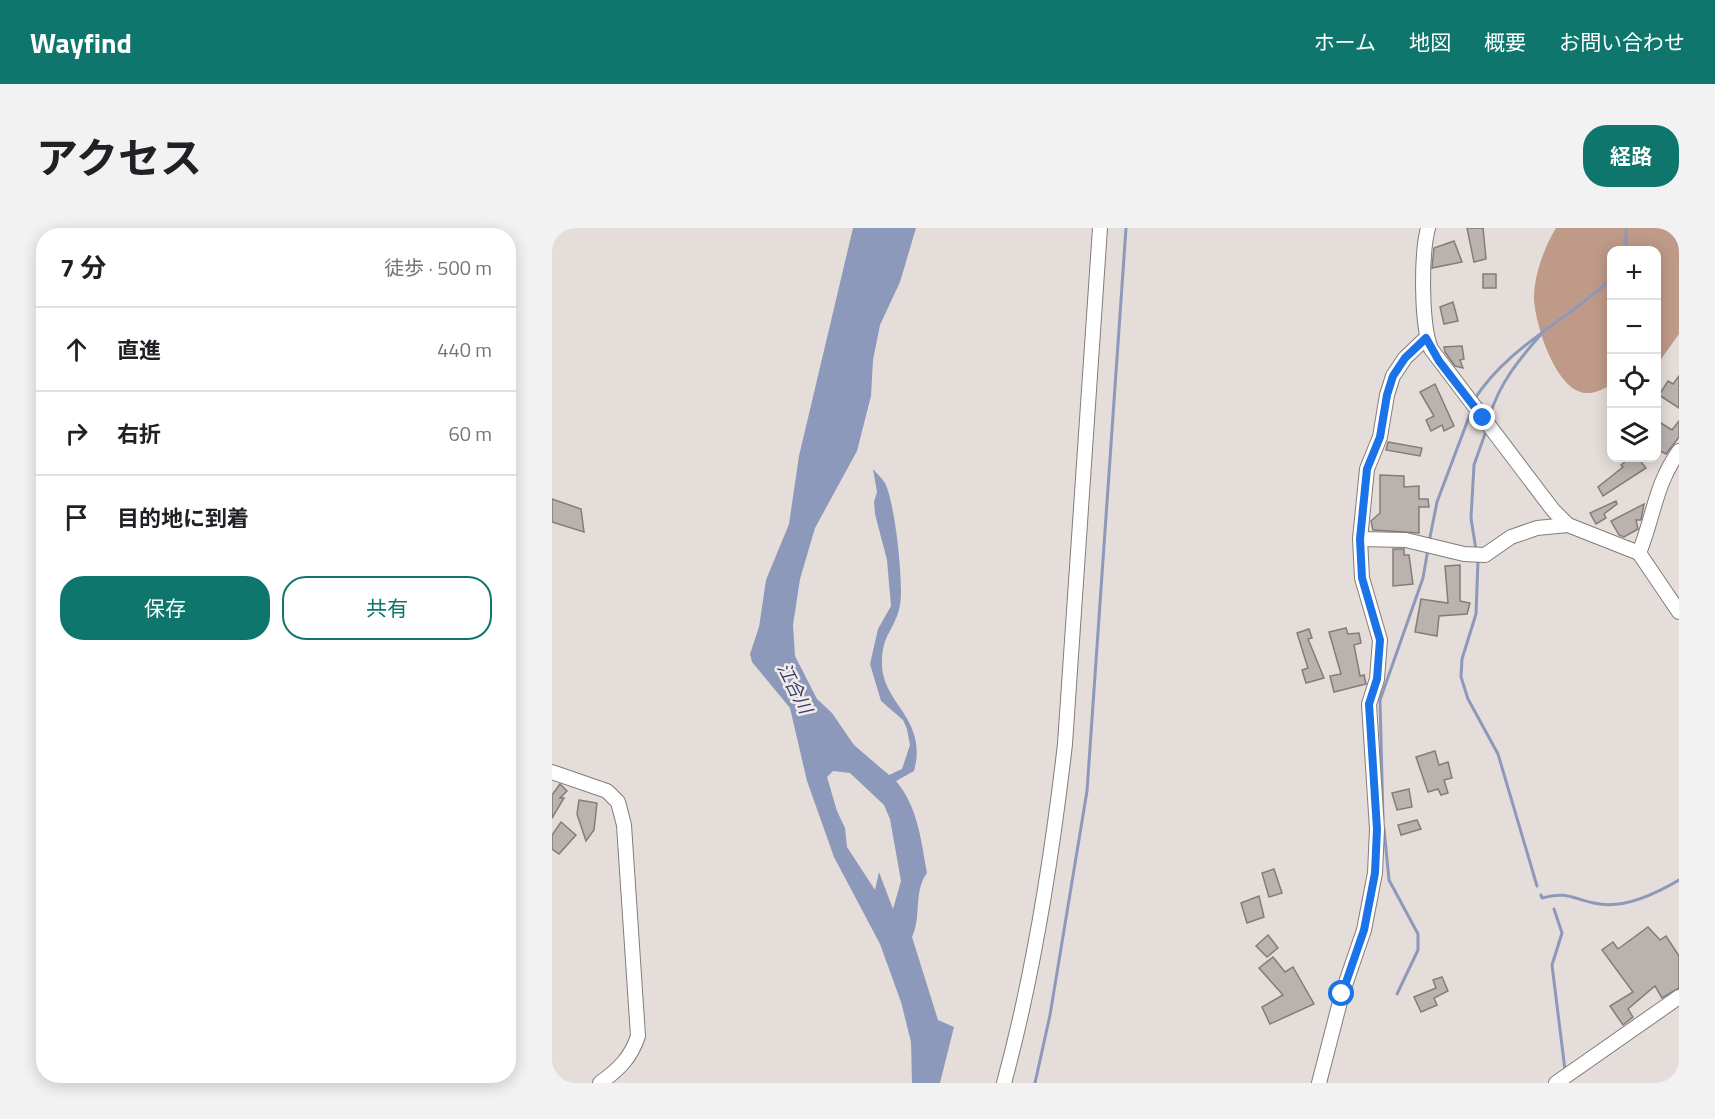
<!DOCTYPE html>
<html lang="ja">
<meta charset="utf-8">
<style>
:root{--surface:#fff;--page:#f2f2f2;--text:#202124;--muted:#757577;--line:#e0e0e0;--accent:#0f766e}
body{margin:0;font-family:"Titillium Web","Noto Sans JP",sans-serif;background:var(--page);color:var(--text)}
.controls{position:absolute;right:18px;top:18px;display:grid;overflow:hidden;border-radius:12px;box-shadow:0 3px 15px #0003}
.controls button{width:54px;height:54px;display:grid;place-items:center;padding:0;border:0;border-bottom:2px solid var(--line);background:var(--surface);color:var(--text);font:30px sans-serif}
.stop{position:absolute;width:18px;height:18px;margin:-14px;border:4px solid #1a73e8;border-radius:50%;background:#fff}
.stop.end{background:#1a73e8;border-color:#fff;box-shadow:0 2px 6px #0008}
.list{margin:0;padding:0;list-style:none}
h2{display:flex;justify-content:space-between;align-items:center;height:78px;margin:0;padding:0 24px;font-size:26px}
h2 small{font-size:20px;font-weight:400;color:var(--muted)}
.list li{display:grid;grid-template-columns:39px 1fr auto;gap:18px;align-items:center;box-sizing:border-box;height:84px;padding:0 24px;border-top:2px solid var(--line)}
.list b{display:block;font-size:22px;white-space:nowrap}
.list em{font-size:20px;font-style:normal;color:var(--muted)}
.actions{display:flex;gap:12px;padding:18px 24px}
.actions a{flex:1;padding:14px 0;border:2px solid var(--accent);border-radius:24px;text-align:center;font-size:21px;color:var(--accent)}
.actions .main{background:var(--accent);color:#fff}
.icon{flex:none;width:33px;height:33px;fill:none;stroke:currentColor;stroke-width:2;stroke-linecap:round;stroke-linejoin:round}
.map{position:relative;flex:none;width:1127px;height:855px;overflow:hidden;border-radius:24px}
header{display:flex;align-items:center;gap:36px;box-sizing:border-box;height:84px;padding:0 30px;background:var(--accent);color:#fff}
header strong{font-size:28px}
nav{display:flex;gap:33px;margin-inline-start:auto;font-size:21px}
.intro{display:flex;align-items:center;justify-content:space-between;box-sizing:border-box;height:144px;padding:0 36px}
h1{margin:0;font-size:42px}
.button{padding:15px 27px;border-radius:24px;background:var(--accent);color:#fff;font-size:21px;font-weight:700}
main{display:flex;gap:36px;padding:0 36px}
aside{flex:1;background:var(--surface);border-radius:24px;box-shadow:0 3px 15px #0003}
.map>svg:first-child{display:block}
.forest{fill:#bf9a88}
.water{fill:#8d99ba;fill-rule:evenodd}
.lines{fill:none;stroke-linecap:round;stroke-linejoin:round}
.stream{stroke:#8d99ba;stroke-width:3}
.building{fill:#bab2af;stroke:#837c79;stroke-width:1.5}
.minor-casing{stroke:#837c79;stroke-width:16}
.minor{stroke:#fff;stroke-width:14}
.route{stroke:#1a73e8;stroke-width:8}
.labels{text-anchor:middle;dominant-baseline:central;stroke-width:5;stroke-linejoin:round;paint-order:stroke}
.water-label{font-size:18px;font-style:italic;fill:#33406e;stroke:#f2eae6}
</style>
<header>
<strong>Wayfind</strong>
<nav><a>ホーム</a><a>地図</a><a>概要</a><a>お問い合わせ</a></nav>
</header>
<div class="intro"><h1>アクセス</h1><a class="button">経路</a></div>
<main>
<aside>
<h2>7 分<small>徒歩 · 500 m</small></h2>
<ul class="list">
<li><svg class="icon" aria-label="ahead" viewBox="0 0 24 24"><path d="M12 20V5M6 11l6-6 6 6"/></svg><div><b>直進</b></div><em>440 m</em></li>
<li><svg class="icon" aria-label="right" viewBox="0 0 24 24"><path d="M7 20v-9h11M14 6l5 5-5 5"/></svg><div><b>右折</b></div><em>60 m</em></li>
<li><svg class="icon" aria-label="arrive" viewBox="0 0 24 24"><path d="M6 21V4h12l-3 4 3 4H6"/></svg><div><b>目的地に到着</b></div></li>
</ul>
<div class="actions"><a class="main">保存</a><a>共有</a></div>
</aside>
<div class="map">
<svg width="1127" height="855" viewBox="0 0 1127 855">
<rect width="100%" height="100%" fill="#e5ddd9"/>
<path class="forest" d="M1004,0H1127V106L1107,134L1105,136L1104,22H1060L1059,157C1053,160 1044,165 1037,165C1005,168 983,96 982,71C982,47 992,20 1004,0Z"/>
<path class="water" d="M301,0H364L348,54L328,97L321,132L319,168L305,223L263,300L248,351L241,397L243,428L265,471L280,485L302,517L337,547L350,541L358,517L355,501L351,492L329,473L318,436L326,401L339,378L335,332L323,286L322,274L325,264L321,241C325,246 330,250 333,255C343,274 352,357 348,377C343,403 329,406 330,438C332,477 376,491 362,543L344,553C366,579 369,612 375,645C361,664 370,688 360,709L386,792L402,799L388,855H360L359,814L349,774L328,716L282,629L255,553L238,480L200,434L198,426L207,399L214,352L237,296L247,228ZM281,543L298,545L332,577L338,591L349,653L341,681L327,644L323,662L295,619L293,600L285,583L275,549Z"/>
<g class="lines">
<g class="stream">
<path d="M1074,0V22"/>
<path d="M922,172C956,118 1015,93 1060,50"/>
<path d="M937,190C947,155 968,130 992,103"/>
<path d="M877,314L885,274L920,181"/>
<path d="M924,322L919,290L922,237L934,203"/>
<path d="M926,332L924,386L910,431L909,449L916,471L946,526L985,658"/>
<path d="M831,591L828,472L871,350L876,321"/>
<path d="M832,601L837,652L866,706V722L845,766"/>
<path d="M989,667L990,670C1019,662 1022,673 1048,676C1074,680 1105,665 1127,652"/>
<path d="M1002,681L1010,705L1000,737L1013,842"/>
<path d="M483,855L498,787L535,563L574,0"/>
</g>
</g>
<g class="building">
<path d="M915,0H931L934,31L922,34Z"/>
<path d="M902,13L910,34L880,40L882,20Z"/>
<rect x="931" y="46" width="13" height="14"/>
<path d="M901,74L906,93L892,96L888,79Z"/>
<path d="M910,118L912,131L908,132L911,140L903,138L893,124L892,119Z"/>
<path d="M1127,148V180L1107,167L1116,153L1121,156Z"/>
<path d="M883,156L902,198L892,203L890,197L879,203L874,192L882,188L868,164Z"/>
<path d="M1104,192L1120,202L1127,193V209L1114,226L1104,221Z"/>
<path d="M836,214L870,220L868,228L834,222Z"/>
<path d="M1078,230H1086L1094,240L1051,268L1046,259L1071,239L1069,237Z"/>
<path d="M828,247L852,248V259L867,258V271H876L877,279H867V305L821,302L819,293L828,285Z"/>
<path d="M0,271L29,281L32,304L0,294Z"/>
<path d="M1064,273L1065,276L1052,286L1054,290L1044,296L1038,285Z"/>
<path d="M1092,276L1089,292H1084L1086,301L1072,309L1067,307L1059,293Z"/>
<path d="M841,321H852V327H857L861,356L841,358Z"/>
<path d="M908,337V373L918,375L915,386L887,388L885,408L863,404L869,371L896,375L893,338Z"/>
<path d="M794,400L796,406L807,405L809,415L802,417L808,448L812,447L814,456L782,464L778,448L789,446L777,404Z"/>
<path d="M757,401L760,410L756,411L772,450L754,455L750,442L756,440L745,405Z"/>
<path d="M883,523L887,537L896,534L900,550L892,552L896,565L889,567L886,561L876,564L864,529Z"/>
<path d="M8,556L15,563L8,570H12L0,590V567Z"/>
<path d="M857,561L860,579L845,582L840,565Z"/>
<path d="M27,572L45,575L42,602L34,613L25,586Z"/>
<path d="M865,592L869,601L849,607L846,597Z"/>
<path d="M9,594L24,607L7,626L0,621V607Z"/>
<path d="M722,641L730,665L717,669L710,645Z"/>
<path d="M707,668L712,689L695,695L689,675Z"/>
<path d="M1096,699L1108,712L1114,708L1127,728V760L1110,770L1103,758L1076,781L1081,789L1071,797L1058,778L1081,764L1050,722L1061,714L1066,721Z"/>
<path d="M716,707L726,720L715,729L704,718Z"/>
<path d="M721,729L733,744L741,739L762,776L718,796L710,779L731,767L707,740Z"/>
<path d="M890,749L896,763L882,770L885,777L869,784L862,769L884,760L881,752Z"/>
</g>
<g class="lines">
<defs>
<g id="minor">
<path d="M876,0C869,27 869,96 879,121L1001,282L1016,297L1087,325L1127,384"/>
<path d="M808,311L854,312L912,326L933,327L959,309L985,300L1016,297"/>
<path d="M1087,325C1102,288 1103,257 1127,223"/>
<path d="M0,544L55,563L66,574L72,597L86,808C79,830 66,842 48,855"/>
<path d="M452,855C482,745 500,629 513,516L548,0"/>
<path d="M767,855L790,766L812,702L823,645L825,601L817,476L825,451L828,412L810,350L808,311L815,241L828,209L835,167L841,148L853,130L874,110"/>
<path d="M1004,855L1127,769"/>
</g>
</defs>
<use href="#minor" class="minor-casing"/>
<use href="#minor" class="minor"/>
</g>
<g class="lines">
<path class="route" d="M790,766L812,702L823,645L825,601L817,476L825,451L828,412L810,350L808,311L815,241L828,209L835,167L841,148L853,130L874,110L887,133L931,190"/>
</g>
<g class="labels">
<g class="water-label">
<text transform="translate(243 460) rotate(63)">江合川</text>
</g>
</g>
</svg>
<div class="controls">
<button>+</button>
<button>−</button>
<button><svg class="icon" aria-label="locate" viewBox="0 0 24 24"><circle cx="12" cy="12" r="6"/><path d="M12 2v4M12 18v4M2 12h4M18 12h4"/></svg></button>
<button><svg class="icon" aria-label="layers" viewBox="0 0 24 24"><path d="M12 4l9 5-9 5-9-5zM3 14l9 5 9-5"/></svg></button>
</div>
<div class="stop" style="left:790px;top:766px"></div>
<div class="stop end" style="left:931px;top:190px"></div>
</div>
</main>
